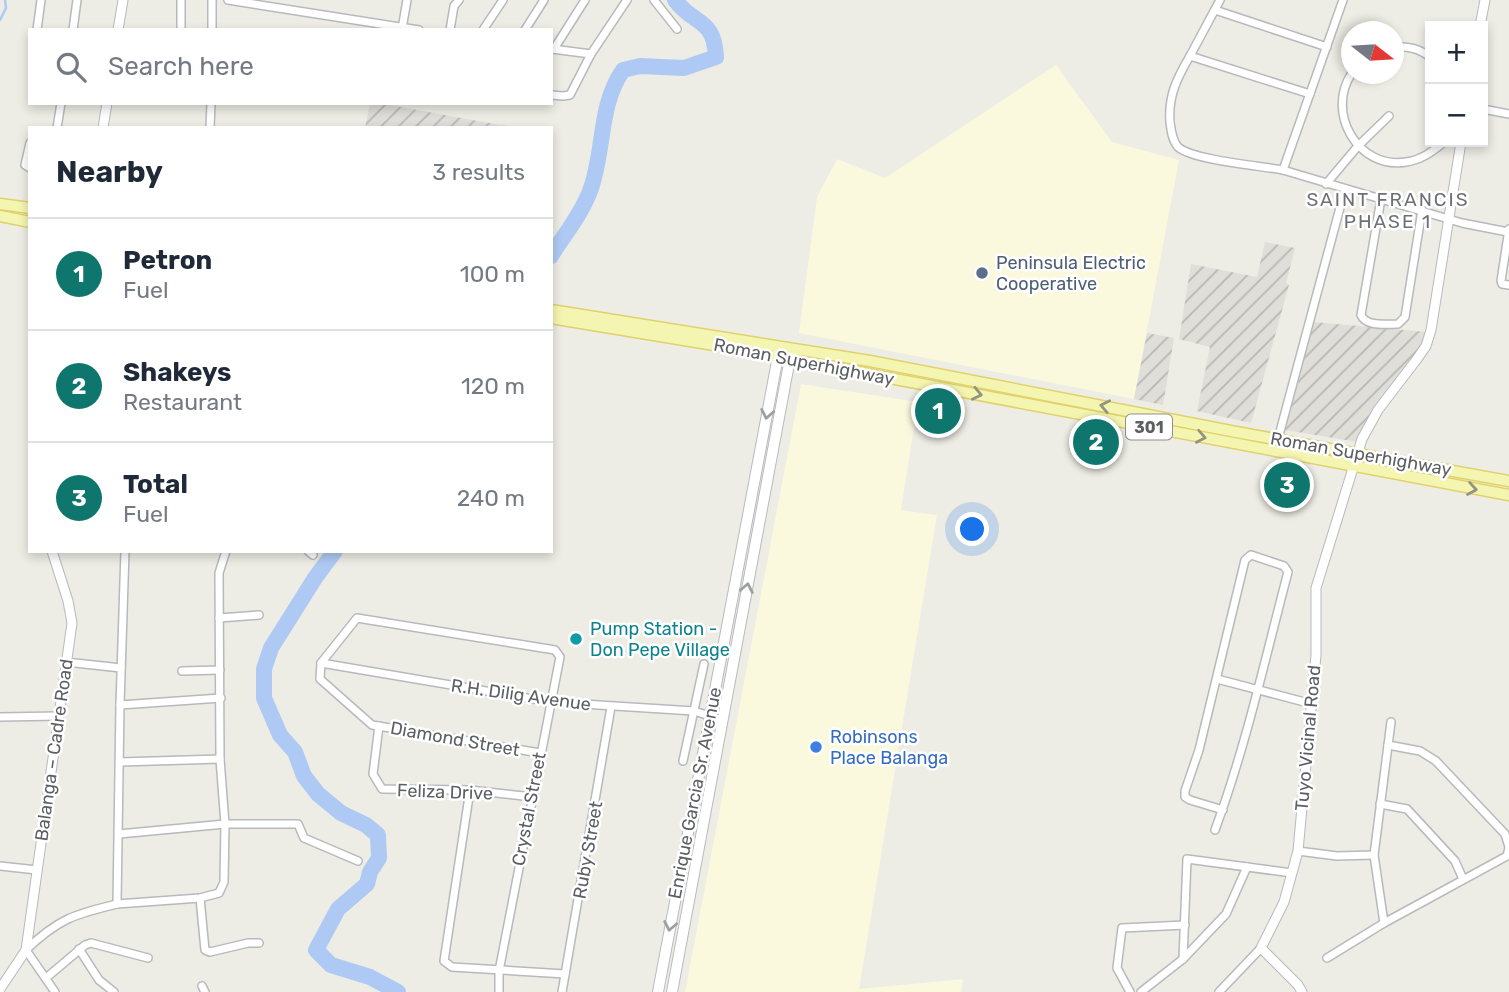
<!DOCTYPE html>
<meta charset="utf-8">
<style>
:root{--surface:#fff;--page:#f2f2f3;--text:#1f2937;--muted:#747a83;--line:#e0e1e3;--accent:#0f766e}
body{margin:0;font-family:Rubik,sans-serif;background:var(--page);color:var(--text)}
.controls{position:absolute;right:21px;top:21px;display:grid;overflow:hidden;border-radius:0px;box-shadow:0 4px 10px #0003}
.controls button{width:63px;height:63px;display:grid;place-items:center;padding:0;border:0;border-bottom:2px solid var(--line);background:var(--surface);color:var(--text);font:35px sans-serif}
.compass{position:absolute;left:1341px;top:21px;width:63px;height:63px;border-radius:50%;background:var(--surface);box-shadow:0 4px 10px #0003;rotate:107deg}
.you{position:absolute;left:973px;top:530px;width:24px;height:24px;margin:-18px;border:5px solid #fff;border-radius:50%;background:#1a73e8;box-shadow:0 0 0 10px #1a73e833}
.badge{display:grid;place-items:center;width:46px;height:46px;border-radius:50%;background:var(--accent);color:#fff;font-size:23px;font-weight:700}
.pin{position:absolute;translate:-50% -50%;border:4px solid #fff;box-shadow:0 2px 7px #0006}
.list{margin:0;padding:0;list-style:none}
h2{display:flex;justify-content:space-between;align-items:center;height:91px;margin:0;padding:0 28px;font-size:30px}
h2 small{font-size:23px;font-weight:400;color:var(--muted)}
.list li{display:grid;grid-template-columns:46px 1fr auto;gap:21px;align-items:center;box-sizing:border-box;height:112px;padding:0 28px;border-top:2px solid var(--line)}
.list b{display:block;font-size:26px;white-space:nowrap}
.list p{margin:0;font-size:23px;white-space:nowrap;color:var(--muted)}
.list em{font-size:23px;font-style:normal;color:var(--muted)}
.icon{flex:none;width:38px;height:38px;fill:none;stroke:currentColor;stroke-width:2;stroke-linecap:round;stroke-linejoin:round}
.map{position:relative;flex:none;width:1509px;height:992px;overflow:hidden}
.search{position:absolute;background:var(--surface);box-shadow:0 4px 10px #0003;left:28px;top:28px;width:525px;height:77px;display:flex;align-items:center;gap:18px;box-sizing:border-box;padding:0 24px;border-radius:0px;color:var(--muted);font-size:26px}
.panel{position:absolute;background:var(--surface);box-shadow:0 4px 10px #0003;left:28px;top:126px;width:525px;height:427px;border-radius:0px}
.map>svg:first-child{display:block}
.commercial{fill:#faf8dd}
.industrial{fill:url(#industrial-furrows)}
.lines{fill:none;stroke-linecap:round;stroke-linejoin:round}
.stream{stroke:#aecaf4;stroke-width:2.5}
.river{stroke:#aecaf4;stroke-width:16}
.minor-casing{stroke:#b7b9bd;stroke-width:10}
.tertiary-casing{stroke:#b7b9bd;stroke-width:11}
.secondary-casing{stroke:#b8babf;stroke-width:12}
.primary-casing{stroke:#e0d26b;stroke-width:13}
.minor{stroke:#fff;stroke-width:7}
.tertiary{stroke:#fff;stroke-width:9}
.secondary{stroke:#fff;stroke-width:10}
.primary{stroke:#f5f5b2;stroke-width:10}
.oneway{stroke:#92947f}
.oneway2{stroke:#9e9fa1}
.service-dot{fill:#5c6f8a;stroke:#fff;stroke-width:2.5}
.culture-dot{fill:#0f9aa8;stroke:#fff;stroke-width:2.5}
.shop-dot{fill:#3f7fe0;stroke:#fff;stroke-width:2.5}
.labels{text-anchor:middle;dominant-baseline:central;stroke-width:5;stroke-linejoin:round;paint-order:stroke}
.shield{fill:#fff;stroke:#8e8f92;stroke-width:2}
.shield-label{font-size:16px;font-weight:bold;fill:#5d5f63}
.service-label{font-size:18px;fill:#4e5e75;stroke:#fff;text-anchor:start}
.street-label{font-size:18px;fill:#5d5f63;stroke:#fff}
.culture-label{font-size:18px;fill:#0d838f;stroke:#fff;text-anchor:start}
.shop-label{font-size:18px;fill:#366cbe;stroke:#fff;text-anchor:start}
.neighbourhood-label{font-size:19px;letter-spacing:2px;fill:#6e7075;stroke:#fff}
</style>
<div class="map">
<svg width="1509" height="992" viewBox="0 0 1509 992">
<defs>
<pattern id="industrial-furrows" width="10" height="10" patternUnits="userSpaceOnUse" patternTransform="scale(1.75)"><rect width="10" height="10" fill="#dfded9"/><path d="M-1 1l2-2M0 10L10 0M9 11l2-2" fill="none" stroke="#b8b7b4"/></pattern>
</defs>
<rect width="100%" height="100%" fill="#edede5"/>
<g class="commercial">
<path d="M1056,65L1112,142L1179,160L1134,399L799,333L817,197L837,159L885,178Z"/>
<path d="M801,384L918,402L901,510L937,515L859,989L963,979L961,992H685Z"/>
</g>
<g class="industrial">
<path d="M370,103H378L512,127L365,128Z"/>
<path d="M1265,242L1295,248L1286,283L1289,285L1251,423L1197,411L1210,347L1179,339L1191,264L1257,277Z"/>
<path d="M1314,322L1426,332V346L1358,442L1285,430Z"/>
<path d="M1147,333L1174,338L1163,405L1134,399Z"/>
</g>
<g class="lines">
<path class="stream" d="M0,20L6,8L5,0"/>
<g class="river">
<path d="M551,256C564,235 581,215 590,191C605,151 598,106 623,70L640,66L684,68L716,57C714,17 694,26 675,0"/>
<path d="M335,551L315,578L271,648L264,669V698L280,735L295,752L304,776L318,794L341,813L366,825L378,835L379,858L370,872L367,884L338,909L316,950L331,965L370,977L398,992"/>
</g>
<defs>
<g id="minor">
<path d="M228,0L419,30"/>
<path d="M654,0L677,29"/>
<path d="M1220,0L1190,56L1310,94"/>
<path d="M1343,0L1283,170L1462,223L1508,232"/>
<path d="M1215,10L1327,47"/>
<path d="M402,29L407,0"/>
<path d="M37,30L41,0"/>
<path d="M73,30L77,0"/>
<path d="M181,30V0"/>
<path d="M212,30V0"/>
<path d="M450,30L454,6L459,0"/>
<path d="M483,30L503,0"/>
<path d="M525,30L544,0"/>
<path d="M1394,48C1406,45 1420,49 1430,57"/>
<path d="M552,49L591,54"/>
<path d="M554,49L585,0"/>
<path d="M1190,56C1177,78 1168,96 1170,122C1171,130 1172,140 1178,147C1192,160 1262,166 1283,170"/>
<path d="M1352,73C1325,112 1358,170 1406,162C1421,160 1432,152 1444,142"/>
<path d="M551,95L563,96L570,95L591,54L627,0"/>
<path d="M1483,109L1509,114"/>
<path d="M57,128L61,103"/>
<path d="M210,128L211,103"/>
<path d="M30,143L25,165L30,168"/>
<path d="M1326,184L1358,146L1389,116"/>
<path d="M1381,199L1361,315C1366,327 1386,324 1398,324L1405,317L1422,210"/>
<path d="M1509,229L1501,281L1502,284L1509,285"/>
<path d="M1278,439L1345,189"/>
<path d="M308,551L313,555"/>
<path d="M219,618L259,615"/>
<path d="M66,662L121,668"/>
<path d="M321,663L551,702L694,711L722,720"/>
<path d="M182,671L220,670"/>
<path d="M1217,679L1312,704"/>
<path d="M120,705L221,698"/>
<path d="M0,717L59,716"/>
<path d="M379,726L373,774L382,789L470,790L532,797"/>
<path d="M1388,745L1420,751L1436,761L1505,834L1509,847"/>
<path d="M683,761L704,664"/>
<path d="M120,762L220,759"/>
<path d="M470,790L444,961L452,967L565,974"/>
<path d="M1380,804L1407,809L1455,861L1463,879"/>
<path d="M1215,830C1246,746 1265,659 1288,572L1284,566L1251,555L1245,560L1199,750L1185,791V797L1190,800L1223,810"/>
<path d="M119,834L225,824L220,759L219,573L226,551"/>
<path d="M1298,851L1337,856L1374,855"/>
<path d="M0,866L37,870"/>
<path d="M200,898L205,950L210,952L248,943H259"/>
<path d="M117,904L200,898L219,893L224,882L225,824H298L304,838L358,861"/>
<path d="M1384,923L1374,855L1391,722"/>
<path d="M79,949L99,980L114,992"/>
<path d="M1327,958L1384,923L1507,856L1509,848"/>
<path d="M1183,959L1187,859L1292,873"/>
<path d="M46,978L85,945L91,943L148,958"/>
<path d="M202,986L205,992"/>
<path d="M55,992L26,950C58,919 75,914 117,904L120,705L125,551"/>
<path d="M499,992V971L560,657L555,650L357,618L321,663L320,679L372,725L540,753"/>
<path d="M562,992L611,707"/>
<path d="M1130,992L1117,968L1122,928L1185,925"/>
<path d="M1141,992L1183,959L1226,914L1247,867"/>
<path d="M1219,992L1261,948"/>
</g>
<g id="tertiary">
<path d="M1480,26L1485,0"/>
<path d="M118,30L123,0"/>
<path d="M103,128L107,103"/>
<path d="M0,989L26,950L72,623L68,601L52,551"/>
<path d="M1302,992L1298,985L1261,948L1284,902L1298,851L1316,655V588L1362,439L1378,410L1417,359L1426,346L1431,330L1461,142"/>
</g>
<g id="secondary">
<path d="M658,992L779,351"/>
<path d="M672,992L791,353"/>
</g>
<g id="primary">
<path d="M0,204L30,208"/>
<path d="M0,216L30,222"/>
<path d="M551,310L870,361L1236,432L1509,481"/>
<path d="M551,318L720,346L1509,495"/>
</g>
</defs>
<use href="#minor" class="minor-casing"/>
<use href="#tertiary" class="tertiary-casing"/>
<use href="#secondary" class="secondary-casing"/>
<use href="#primary" class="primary-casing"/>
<use href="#minor" class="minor"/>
<use href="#tertiary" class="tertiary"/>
<use href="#secondary" class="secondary"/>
<use href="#primary" class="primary"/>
</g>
<defs><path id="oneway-chevron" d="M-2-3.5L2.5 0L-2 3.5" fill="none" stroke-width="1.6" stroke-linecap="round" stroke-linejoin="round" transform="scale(1.75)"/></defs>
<g class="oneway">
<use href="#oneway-chevron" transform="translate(977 394) rotate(12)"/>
<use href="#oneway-chevron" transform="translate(1105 406) rotate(-169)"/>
<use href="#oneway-chevron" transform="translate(1201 437) rotate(11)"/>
<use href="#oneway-chevron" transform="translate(1472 489) rotate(10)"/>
</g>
<g class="oneway2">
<use href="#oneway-chevron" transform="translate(767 414) rotate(101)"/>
<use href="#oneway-chevron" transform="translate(747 588) rotate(-79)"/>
<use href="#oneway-chevron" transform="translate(670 926) rotate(101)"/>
</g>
<circle class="service-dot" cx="982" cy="273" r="7"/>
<circle class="culture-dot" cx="576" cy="639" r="7"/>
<circle class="shop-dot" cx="816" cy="747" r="7"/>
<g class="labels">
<rect class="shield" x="1126" y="414.5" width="46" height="25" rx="5"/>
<g class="shield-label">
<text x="1149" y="427">301</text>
</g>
<g class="service-label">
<text x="996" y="263">Peninsula Electric<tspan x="996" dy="21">Cooperative</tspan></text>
</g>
<g class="street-label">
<text transform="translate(804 362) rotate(11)">Roman Superhighway</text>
<text transform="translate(1361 454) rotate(10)">Roman Superhighway</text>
<text transform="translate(521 695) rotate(8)">R.H. Dilig Avenue</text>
<text transform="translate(1308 738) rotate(-85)">Tuyo Vicinal Road</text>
<text transform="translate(455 739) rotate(10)">Diamond Street</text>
<text transform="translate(54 750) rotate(-82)">Balanga – Cadre Road</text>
<text transform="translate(445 792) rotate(2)">Feliza Drive</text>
<text transform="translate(695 793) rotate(-79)">Enrique Garcia Sr. Avenue</text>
<text transform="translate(529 809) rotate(-79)">Crystal Street</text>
<text transform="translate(588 850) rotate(-80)">Ruby Street</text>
</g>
<g class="culture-label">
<text x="590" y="629">Pump Station -<tspan x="590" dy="21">Don Pepe Village</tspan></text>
</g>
<g class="shop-label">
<text x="830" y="737">Robinsons<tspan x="830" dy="21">Place Balanga</tspan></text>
</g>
<g class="neighbourhood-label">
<text x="1388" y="199">SAINT FRANCIS<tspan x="1388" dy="22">PHASE 1</tspan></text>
</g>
</g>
</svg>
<div class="controls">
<button>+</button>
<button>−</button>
</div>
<svg class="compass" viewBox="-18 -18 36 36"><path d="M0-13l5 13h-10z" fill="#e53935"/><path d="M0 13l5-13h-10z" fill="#747a83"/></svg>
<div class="you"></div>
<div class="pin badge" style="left:938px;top:411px">1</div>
<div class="pin badge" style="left:1096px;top:442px">2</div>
<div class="pin badge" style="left:1287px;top:485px">3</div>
<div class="search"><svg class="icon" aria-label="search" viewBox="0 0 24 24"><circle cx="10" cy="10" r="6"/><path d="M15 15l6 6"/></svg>Search here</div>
<section class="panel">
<h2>Nearby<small>3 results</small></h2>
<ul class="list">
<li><span class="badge">1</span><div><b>Petron</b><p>Fuel</p></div><em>100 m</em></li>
<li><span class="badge">2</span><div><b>Shakeys</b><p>Restaurant</p></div><em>120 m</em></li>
<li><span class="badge">3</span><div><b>Total</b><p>Fuel</p></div><em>240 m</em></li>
</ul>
</section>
</div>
